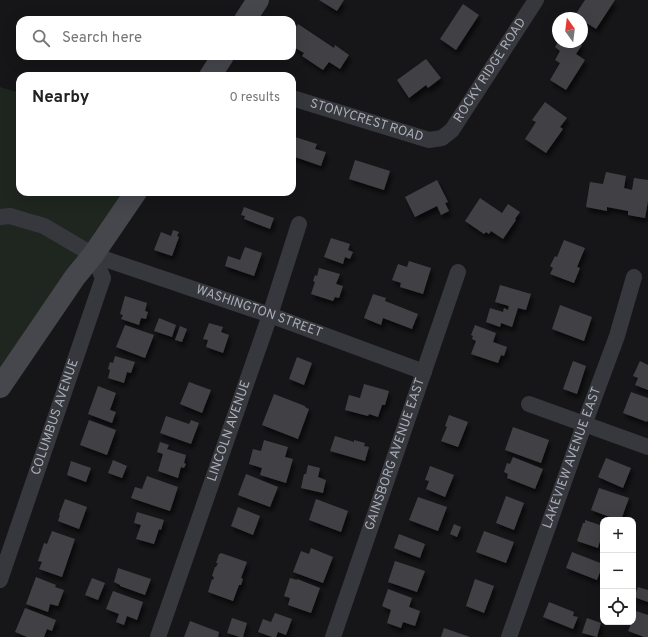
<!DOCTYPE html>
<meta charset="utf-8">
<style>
:root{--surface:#fff;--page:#f6f6f6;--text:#222;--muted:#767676;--line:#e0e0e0}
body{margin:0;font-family:Overpass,sans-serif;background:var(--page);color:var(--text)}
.controls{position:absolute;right:12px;bottom:12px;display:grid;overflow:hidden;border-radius:8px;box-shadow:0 4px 16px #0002}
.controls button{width:36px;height:36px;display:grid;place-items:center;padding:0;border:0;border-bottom:1px solid var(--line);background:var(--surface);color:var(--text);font:20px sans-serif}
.compass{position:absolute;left:552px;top:12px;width:36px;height:36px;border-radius:50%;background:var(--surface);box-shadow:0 4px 16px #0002;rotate:346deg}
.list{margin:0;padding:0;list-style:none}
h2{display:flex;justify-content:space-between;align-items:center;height:52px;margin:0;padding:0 16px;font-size:17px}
h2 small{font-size:13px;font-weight:400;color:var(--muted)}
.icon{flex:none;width:22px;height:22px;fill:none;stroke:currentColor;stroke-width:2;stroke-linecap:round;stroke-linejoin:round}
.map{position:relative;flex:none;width:648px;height:637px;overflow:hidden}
.search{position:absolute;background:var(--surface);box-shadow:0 4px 16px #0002;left:16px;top:16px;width:280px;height:44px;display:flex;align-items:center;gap:10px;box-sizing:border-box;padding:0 14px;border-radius:12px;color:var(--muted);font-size:15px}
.panel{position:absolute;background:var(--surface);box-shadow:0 4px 16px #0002;left:16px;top:72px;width:280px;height:124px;border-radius:12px}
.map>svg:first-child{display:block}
.green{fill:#1e261f}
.building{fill:#404145;filter:url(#shadow)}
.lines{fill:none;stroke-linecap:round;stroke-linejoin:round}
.street{stroke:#37383d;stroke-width:16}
.secondary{stroke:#45474d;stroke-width:22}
.labels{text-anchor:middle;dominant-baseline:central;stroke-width:3;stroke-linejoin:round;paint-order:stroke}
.street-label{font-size:13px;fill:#a8adb8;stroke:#111113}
</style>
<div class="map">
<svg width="648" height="637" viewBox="0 0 648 637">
<defs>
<filter id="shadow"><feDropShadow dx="2.5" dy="4.5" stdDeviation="2" flood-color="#0009"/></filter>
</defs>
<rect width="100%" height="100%" fill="#161618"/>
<path class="green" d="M0,87L20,93V192H123L0,371Z"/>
<g class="building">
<path d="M319,0H344L337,11Z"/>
<path d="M585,0H615L596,29L582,20V18H580L575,15Z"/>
<path d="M463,4L479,15L456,50L440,39Z"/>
<path d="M298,24L334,48L335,45L349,55L340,69L329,62L323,70L302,56L304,53L292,46V33Z"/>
<path d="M558,42H578L582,45L576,54L585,60L566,90L550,80L560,63L555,60L560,51L555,47Z"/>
<path d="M426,59L441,78L428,88L426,85L409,98L397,80Z"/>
<path d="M545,102L567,118L560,127L563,129L546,153L525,139L536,122L532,120Z"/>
<path d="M292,136L317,144L315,149L326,152L321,166L292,156Z"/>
<path d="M355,160L390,171L384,190L349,179Z"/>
<path d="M606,172L626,176L624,188L632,190L634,178L648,180V201L645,218L628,215V211L607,207V211L586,207L590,182L603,184Z"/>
<path d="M437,180L448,202L445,203L449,211L441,215L437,206L415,217L405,197Z"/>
<path d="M480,198L502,213L508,204L520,212L515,219L516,220L503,239L491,231L489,234L486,232L484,234L465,221Z"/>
<path d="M244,207L274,218L270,229L244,219L245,216L241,215Z"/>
<path d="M173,230L179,232L177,236L179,237L172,256L154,250L161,232L171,236Z"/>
<path d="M331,238L350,244L348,250L353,252L350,259L345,257L343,264L324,257Z"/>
<path d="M564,240L585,248L577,267L580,268L574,283L550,274L553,268L550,266L555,256L557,257Z"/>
<path d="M245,247L262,253L254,276L225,266L228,256L240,260Z"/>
<path d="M409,261L431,268L423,294L400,287L401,283L392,280L398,264L407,267Z"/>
<path d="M319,268L340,274L336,284L343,286L339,298L335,297L333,301L311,294L315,282L313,281L315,275L317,276Z"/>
<path d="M500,285L531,294L526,310L518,308L512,327L501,323L500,327L486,322L490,308L503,312L504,308L508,310L509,306L495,302Z"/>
<path d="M373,294L386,298L385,301L418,314L412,329L383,318L381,325L364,318Z"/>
<path d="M125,296L147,303L145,311L148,312L146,319L141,318L139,325L121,319L123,315L120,314Z"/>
<path d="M560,305L592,317L584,341L552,329Z"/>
<path d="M159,318L176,325L172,337L154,331Z"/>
<path d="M209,323L223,327L221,332L229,335L223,353L206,347L208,340L203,339Z"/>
<path d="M125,325L154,335L145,358L116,347Z"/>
<path d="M475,325L496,333L493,342L507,347L504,356L501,355L498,363L471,354L476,341L472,339L473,336L471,335Z"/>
<path d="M180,326L187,329L182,342L175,340Z"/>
<path d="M115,356L135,362L131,373L127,372L124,383L108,378L110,370L108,369L110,362L113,363Z"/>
<path d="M297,357L312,363L304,385L289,379Z"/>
<path d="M573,361L586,366L577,394L563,389Z"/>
<path d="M640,361L648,365V390L635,385L638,378L633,376Z"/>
<path d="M189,382L211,390L202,413L180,404Z"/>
<path d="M364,384L389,391L385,405H382L378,417L369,414L368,416L345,410L349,395L360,398Z"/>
<path d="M98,386L116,393L110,410L116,412L112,423L88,414Z"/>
<path d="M631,392L648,398V420L647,422L623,413Z"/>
<path d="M274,394L305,406V407L309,409L298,439L262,425Z"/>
<path d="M449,415L468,422L458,447L441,441L447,427L445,426Z"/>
<path d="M166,416L189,424L191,420L199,423L191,444L160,433Z"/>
<path d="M89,420L116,430L107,455L80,445Z"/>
<path d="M513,427L549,440L541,463L505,450Z"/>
<path d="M335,436L354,442V440L365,443L364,446L369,447L365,461L330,451Z"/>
<path d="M264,440L288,447L285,457L293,459L286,483L260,475L262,468L249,464L253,449L261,451Z"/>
<path d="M160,442L169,445L167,449L186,455L184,463L186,464L184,468L181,467L178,478L158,471L163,454L157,452Z"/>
<path d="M513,457L543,469L535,489L507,478L508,474L504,472L507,463L510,464Z"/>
<path d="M606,458L631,468L623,488L598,477Z"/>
<path d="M113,460L127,466L122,478L108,473Z"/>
<path d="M71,461L91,468L86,482L67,475Z"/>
<path d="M308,465L320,468L318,477L326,480L323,493L301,488L304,474H306Z"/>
<path d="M430,466L454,475L445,497L426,489L429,481L425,480Z"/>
<path d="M246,474L278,487L270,507L238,495Z"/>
<path d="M147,476L178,487L170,511L131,498L135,487L142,489Z"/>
<path d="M599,488L629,498L621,520H618L591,510Z"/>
<path d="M506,496L524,503L514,530L496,523Z"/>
<path d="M418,497L447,507L438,531L409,520Z"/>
<path d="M65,499L87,507L79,529L58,521L60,515H59Z"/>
<path d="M316,499L348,511L341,532L309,520Z"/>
<path d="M238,507L260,516L253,535L231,526Z"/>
<path d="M137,512L164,520L161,530L159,529L154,544L136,539L141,525L134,523Z"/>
<path d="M585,520L603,526V530L598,548L577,541L583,523H585Z"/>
<path d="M454,524L461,527L457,537L450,534Z"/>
<path d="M52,531L75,539L62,577L39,569L42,562L38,561L44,543L47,544Z"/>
<path d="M484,531L514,542L506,563L476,552Z"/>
<path d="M399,534L425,544L420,558L394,548Z"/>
<path d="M311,548L333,557L323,583L293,572L301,551L309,554Z"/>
<path d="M572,552L603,564L597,580L566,568Z"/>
<path d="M221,553L247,562L241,578L243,579L241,585H239L233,601L208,592L212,579L213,580L214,578L213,577V576H212L215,567H216L218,563H216L219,554H220Z"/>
<path d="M395,561L425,571L417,592L388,582Z"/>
<path d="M118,568L151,579L145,595L120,586V585L114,582Z"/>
<path d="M36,577L56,585L55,587L64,590L58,606L50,604L48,612L26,604Z"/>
<path d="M92,578L105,583L98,600L85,595Z"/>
<path d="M290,578L297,580V579L320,588L311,613L288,605L290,598L284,596Z"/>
<path d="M475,579L494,586L484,613L466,606Z"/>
<path d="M638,587L648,590V602L634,597Z"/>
<path d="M388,589L412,598L409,607L420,611L415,626L403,622L401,628L387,623L391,610L382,606Z"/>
<path d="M113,591L143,602L137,620L127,616L124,625L116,622L119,614L106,609Z"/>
<path d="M549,602L574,612L573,616L578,617L573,629L543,617Z"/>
<path d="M25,608L56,620L52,631L47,629L44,637H27L15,632Z"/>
<path d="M636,611L648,615V637H644L628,631L632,622H633V618Z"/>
<path d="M275,613L292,619L286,635L278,632L276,637H272L258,632L263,619L271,622Z"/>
<path d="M232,618L247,623L243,637H240L227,633Z"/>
<path d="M587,618L601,623L597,637L582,633Z"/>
<path d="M190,621L219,632L218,637H184Z"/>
<path d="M444,628L470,637H441Z"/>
</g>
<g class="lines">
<g class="street">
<path id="s1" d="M292,98L429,140L442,138L452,130L536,0"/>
<path id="s2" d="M0,217L10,216L44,226L93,255L270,315L424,372"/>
<path d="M529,404L648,447"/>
<path id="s3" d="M0,580L103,278L93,255"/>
<path id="s4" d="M158,637L270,315L299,224"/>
<path id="s5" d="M333,637L458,272"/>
<path id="s6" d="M509,637L584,425L617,336L634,277"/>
</g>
<g class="secondary">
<path d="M245,20L258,0"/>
<path d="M210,76L223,56"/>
<path d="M0,387L75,277L93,255L136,192"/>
</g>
</g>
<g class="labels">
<g class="street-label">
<text stroke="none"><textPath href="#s1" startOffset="240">ROCKY RIDGE ROAD</textPath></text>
<text stroke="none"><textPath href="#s1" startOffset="78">STONYCREST ROAD</textPath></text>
<text stroke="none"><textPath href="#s2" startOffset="278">WASHINGTON STREET</textPath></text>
<text stroke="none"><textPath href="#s3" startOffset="172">COLUMBUS AVENUE</textPath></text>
<text stroke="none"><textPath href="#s4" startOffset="218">LINCOLN AVENUE</textPath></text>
<text stroke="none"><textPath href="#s5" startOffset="193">GAINSBORG AVENUE EAST</textPath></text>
<text stroke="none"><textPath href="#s6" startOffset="190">LAKEVIEW AVENUE EAST</textPath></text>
</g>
</g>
</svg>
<div class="controls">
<button>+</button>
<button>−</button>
<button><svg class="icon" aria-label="locate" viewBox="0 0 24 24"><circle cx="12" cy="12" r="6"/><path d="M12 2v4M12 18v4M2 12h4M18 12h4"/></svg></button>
</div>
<svg class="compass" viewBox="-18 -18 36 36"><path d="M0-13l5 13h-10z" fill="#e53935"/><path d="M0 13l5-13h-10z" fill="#767676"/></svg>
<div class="search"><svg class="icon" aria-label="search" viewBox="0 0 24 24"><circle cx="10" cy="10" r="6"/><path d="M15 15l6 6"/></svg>Search here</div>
<section class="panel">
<h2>Nearby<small>0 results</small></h2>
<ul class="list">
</ul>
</section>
</div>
